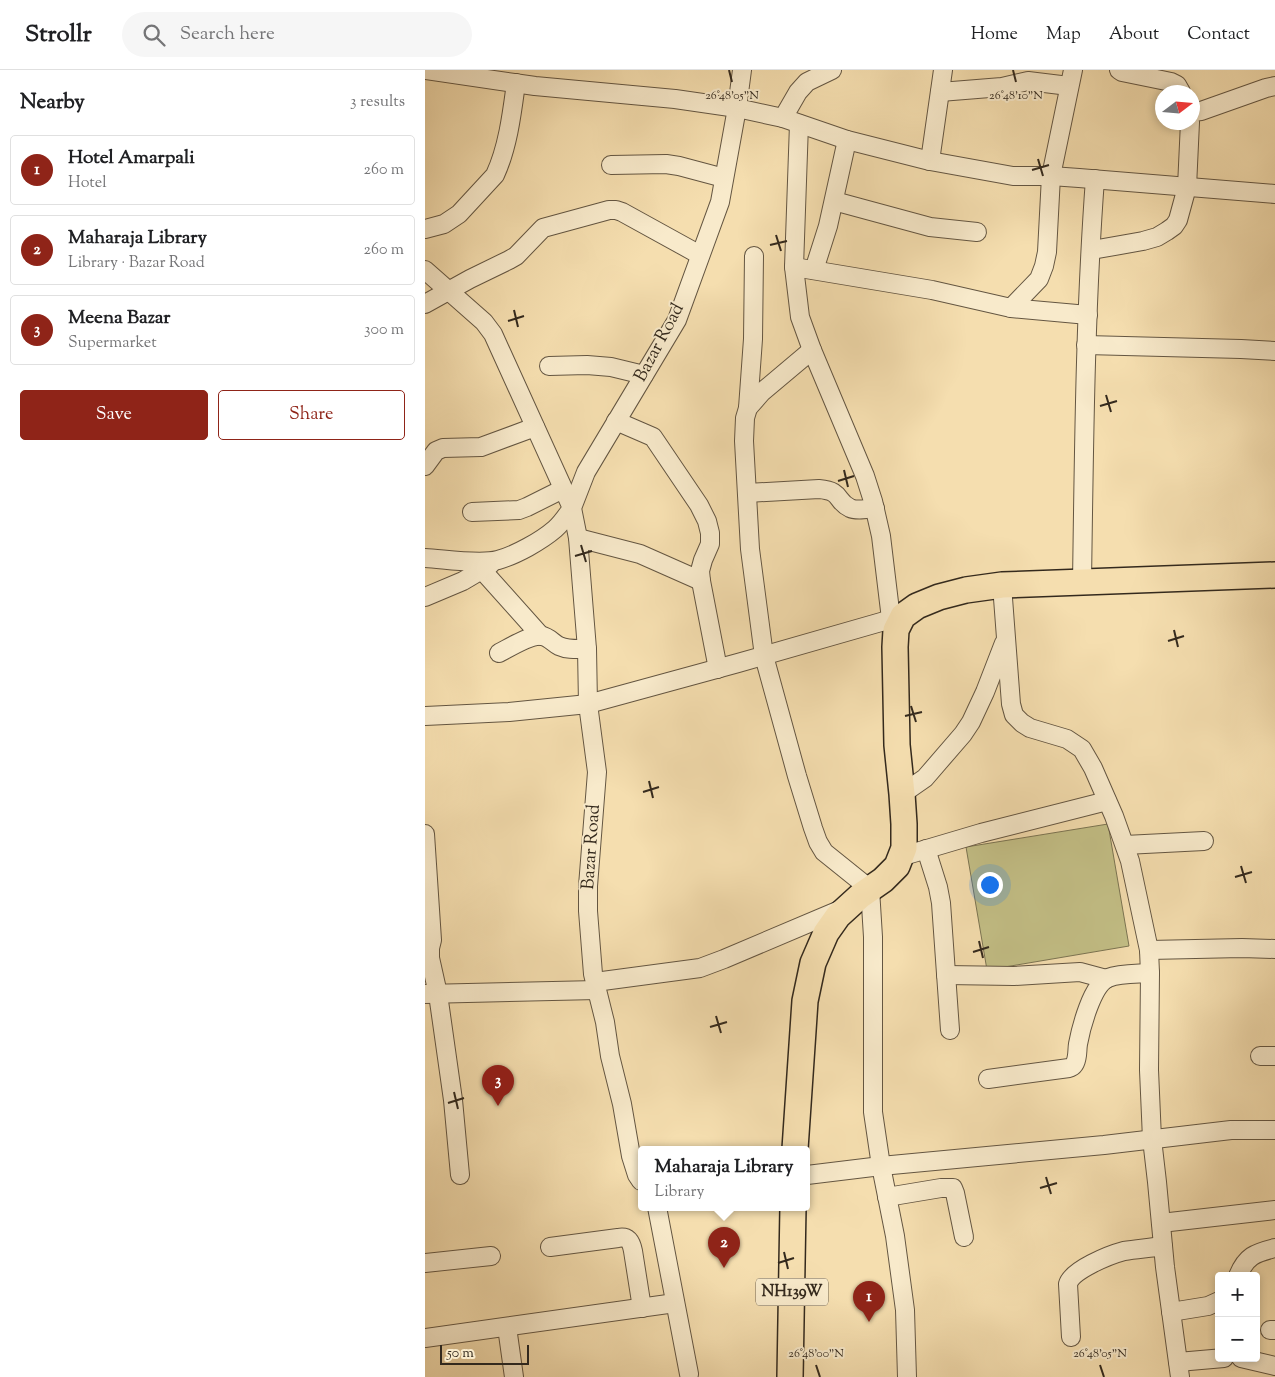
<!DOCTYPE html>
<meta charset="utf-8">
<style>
:root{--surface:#fff;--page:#f6f6f6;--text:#202124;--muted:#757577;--line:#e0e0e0;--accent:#8f2418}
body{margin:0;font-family:"Sorts Mill Goudy",serif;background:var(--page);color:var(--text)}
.controls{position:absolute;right:15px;bottom:15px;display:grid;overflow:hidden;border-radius:5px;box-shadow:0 2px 8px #0003}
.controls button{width:45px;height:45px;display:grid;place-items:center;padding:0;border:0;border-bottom:1px solid var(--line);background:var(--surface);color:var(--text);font:25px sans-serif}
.compass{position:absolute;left:730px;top:15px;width:45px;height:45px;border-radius:50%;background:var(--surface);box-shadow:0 2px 8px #0003;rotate:74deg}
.scale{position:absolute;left:15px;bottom:12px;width:89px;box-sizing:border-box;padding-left:5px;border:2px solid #33291d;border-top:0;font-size:14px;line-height:18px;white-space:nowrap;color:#33291d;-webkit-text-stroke:4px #f8eacb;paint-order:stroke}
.you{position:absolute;left:564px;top:814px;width:18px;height:18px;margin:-12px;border:4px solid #fff;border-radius:50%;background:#1a73e8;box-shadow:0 0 0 8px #1a73e833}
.badge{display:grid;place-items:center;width:32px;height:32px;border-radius:50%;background:var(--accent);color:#fff;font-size:16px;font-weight:700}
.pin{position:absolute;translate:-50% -41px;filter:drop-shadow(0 1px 2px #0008)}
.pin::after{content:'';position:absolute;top:26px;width:18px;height:15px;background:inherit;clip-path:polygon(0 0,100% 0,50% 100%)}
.popup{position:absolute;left:213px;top:1076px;width:172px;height:65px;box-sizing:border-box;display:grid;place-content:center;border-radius:5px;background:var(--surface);filter:drop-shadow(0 1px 4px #0005);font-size:16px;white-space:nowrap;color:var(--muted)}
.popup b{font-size:19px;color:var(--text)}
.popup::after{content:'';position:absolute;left:50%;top:100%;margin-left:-10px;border:10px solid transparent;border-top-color:var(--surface)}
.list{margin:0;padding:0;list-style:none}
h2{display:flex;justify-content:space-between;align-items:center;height:65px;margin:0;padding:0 20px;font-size:21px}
h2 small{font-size:16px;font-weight:400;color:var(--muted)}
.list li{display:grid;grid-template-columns:32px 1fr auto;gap:15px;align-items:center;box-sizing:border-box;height:70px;margin:0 10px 10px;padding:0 10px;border:1px solid var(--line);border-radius:5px}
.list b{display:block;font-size:19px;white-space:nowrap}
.list p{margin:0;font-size:16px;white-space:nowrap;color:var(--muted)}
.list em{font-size:16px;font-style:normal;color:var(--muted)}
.actions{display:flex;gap:10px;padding:15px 20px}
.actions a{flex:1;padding:11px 0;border:1px solid var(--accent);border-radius:5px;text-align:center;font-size:18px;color:var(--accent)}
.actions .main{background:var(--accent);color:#fff}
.icon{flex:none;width:28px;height:28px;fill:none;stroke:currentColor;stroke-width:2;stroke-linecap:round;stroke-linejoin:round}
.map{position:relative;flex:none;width:850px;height:1307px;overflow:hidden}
header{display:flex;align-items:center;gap:30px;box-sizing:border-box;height:70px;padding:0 25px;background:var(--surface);border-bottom:1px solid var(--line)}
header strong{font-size:24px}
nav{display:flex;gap:28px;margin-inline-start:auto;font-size:18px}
.search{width:350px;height:45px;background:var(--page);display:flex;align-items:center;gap:12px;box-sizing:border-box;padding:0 18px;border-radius:28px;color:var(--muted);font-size:19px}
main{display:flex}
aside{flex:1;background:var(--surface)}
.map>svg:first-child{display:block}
.green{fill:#c3bf86;stroke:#7b7452}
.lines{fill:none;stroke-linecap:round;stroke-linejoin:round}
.minor-casing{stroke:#645642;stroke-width:20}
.highway-casing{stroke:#33291d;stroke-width:28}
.minor{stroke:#f8eacb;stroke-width:18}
.highway{stroke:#f5deaf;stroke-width:25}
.ticks{fill:none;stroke:#33291d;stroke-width:2}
.labels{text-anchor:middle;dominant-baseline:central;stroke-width:4;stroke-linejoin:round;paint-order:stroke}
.shield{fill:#f8eacb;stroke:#6e6351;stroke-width:1}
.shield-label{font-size:16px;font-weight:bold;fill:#33291d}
.street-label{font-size:18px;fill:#33291d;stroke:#f8eacb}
.ticks-label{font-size:12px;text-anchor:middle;fill:#33291d;stroke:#f8eacb;stroke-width:4;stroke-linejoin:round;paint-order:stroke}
</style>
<header>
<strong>Strollr</strong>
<div class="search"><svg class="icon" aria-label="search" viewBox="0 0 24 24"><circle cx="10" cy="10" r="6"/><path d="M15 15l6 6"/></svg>Search here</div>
<nav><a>Home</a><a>Map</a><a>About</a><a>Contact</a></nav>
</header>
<main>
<aside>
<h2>Nearby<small>3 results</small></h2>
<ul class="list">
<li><span class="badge">1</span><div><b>Hotel Amarpali</b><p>Hotel</p></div><em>260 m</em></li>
<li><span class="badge">2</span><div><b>Maharaja Library</b><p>Library · Bazar Road</p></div><em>260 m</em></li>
<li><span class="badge">3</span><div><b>Meena Bazar</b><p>Supermarket</p></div><em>300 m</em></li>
</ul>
<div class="actions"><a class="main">Save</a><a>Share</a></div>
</aside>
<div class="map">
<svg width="850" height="1307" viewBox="0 0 850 1307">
<rect width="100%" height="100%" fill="#f5deaf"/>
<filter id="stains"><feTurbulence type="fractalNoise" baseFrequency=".004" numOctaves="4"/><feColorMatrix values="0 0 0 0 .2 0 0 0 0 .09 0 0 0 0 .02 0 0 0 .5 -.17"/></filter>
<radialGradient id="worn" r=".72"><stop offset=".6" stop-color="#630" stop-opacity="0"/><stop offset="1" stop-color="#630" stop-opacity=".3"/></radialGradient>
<path class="green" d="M683,754L704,876L562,900L541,777Z"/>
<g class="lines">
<defs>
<g id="minor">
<path d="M0,0L110,16L250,29L312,38L358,48L422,70L505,91L588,106H626L654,108L850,124"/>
<path d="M694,0L697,2L746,12L752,15L756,22"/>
<path d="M515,22L577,17L603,11L644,16"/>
<path d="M768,42L776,41L841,18L850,16"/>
<path d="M358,48L373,22L382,12L407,0"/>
<path d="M374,54L369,197L375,247L387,280L440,406L448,431L456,466L466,549"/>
<path d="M505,91L518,0"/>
<path d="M186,95L241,94L254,96L299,108"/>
<path d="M409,131L505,157L552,162"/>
<path d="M0,159L19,154L34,144L70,105C83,77 87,43 91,13"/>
<path d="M667,180L718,171L732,167L742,161L749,156L753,150L762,117L765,52"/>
<path d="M369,197L507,220L586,238L663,245"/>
<path d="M0,200L59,252L68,264L147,438C142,445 137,453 130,459C116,471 91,485 73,490C55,495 19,489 0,488"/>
<path d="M389,200L403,156L422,70"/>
<path d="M0,234L45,209L84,190L91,186L118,158L184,140H191L197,142L275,185"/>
<path d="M586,238L614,209L619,196L622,182L626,106L648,0"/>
<path d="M661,275L816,279L850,281"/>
<path d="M387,280L337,322L323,338L320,348L319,371L325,479L339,586L372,706L388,758L393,772L399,782L445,819L448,867V1042L456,1096L470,1166L480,1240L482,1307"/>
<path d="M124,296L162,295L186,297L219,305"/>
<path d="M323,338L328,269L329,186"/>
<path d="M191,351L228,367L274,435L282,451L285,463V474L278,490L275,501L276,511L293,599"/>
<path d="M0,396L11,381L18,378L56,377L110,357"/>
<path d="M322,423L394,419C418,421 410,431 425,438C431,441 443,439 450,438"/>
<path d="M47,442L94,440L102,437L138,419"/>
<path d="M153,468L215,484L276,511"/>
<path d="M57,500L116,566"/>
<path d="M657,512C659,378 660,243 670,109"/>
<path d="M577,515L586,634L589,645L597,653L605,658L642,669L657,679L668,698L689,746L705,791L724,880L725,903L724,1000L727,1069L732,1112L740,1197L755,1307"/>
<path d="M0,527L38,511L65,495"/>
<path d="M74,583C84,578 106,564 117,566C124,567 128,573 134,576C143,580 152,579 162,579"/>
<path d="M0,646L84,642L163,634L313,593L477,546"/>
<path d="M477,724L500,708L538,664L546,652L560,622L579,573"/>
<path d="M0,764L7,870L5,878L0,884"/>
<path d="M700,775L779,771"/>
<path d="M501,779L513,817L516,833L525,960"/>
<path d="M475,787L556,763L682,731"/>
<path d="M5,878V888L13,924L28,1030L35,1105"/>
<path d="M724,880L817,878L850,879"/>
<path d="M521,905L589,906L655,902L681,909"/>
<path d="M170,912L275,898L299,889L417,839"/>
<path d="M0,924L172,920"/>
<path d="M835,986H850"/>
<path d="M563,1009L644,998C648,996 648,997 650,993C653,987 652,980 653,974C656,958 667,915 683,908C695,903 712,904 725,903"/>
<path d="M382,1105L456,1096L679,1075L806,1060H850"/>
<path d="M216,1111L212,1105L206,1086L197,1034L185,986L180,952L168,904L163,841V816L172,702L163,634L162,579L153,468L147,438L161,402L252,250L295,132L312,38L317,0"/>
<path d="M462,1127L516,1118H528L530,1123L539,1167"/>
<path d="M232,1137L264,1304"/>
<path d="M736,1153L850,1140"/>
<path d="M125,1177L193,1168C203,1166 206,1171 208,1181L217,1238"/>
<path d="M0,1193L66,1186"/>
<path d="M813,1206C821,1186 830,1183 850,1178"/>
<path d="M746,1242L783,1236L794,1231"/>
<path d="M82,1257L89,1307"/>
<path d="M845,1260H850"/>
<path d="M646,1267L643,1214C647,1200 684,1185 699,1181C712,1179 725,1178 738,1176"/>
<path d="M0,1268L250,1233"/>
<path d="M816,1288L850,1296"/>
<path d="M753,1292L799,1288"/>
</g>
<g id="highway">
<path d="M370,1079L380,931L388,893L401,863L413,846L435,826L458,810L472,796L479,778V754L477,724L472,675L470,577L471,560L478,546L492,536L514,527L541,520L577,515L850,505"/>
<path d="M365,1307L368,1137"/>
</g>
</defs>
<use href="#minor" class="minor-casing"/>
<use href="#highway" class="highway-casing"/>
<use href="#minor" class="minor"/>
<use href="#highway" class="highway"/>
</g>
<path class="ticks" d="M304,0L307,12M588,0L591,12M613,89L618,106M607,100L624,95M351,165L356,181M345,175L362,171M89,240L93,257M83,251L99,246M681,325L686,342M675,336L692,331M419,400L423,417M413,411L429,406M156,475L161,492M150,486L167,481M749,560L753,577M743,571L759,566M486,636L491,652M480,646L497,642M224,711L228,728M218,722L234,717M816,796L821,813M810,807L827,802M554,871L558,888M548,882L564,877M291,946L296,963M285,957L302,952M29,1022L33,1039M23,1033L39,1028M621,1107L626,1124M615,1118L632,1113M359,1182L363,1199M353,1193L369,1188M391,1295L395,1307M675,1295L679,1307"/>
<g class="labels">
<rect class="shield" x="331" y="1208.5" width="72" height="27" rx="4"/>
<g class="shield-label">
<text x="367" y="1222">NH139W</text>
</g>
<g class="street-label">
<text transform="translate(235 273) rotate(-62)">Bazar Road</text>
<text transform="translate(167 777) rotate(-86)">Bazar Road</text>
</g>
</g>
<g class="ticks-label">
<text x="307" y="29">26°48'05"N</text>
<text x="591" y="29">26°48'10"N</text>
<text x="391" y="1287">26°48'00"N</text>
<text x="675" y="1287">26°48'05"N</text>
</g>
<rect width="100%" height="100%" filter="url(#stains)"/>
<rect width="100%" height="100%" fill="url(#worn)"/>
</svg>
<div class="controls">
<button>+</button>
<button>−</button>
</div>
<svg class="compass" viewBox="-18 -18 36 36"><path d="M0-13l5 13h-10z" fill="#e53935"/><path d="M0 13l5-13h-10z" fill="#757577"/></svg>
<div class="scale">50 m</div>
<div class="you"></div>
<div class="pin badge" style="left:444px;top:1252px">1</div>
<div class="pin badge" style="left:299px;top:1198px">2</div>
<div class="popup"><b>Maharaja Library</b>Library</div>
<div class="pin badge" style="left:73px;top:1036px">3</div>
</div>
</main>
